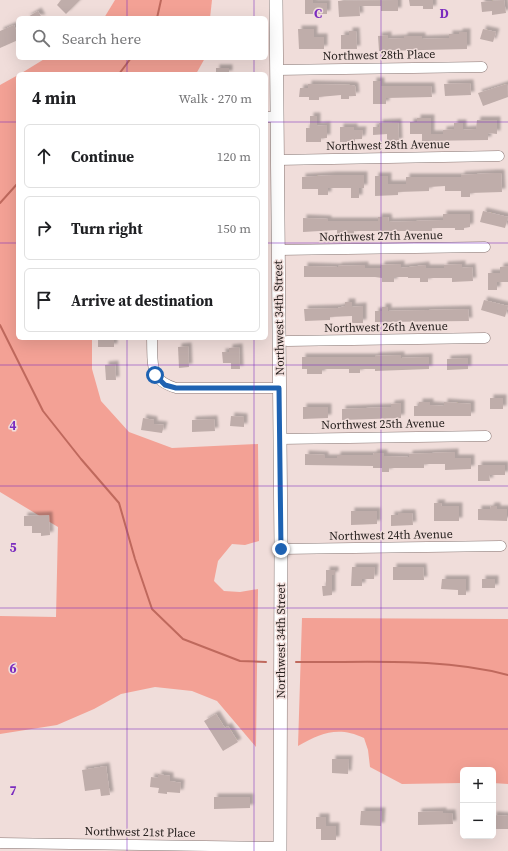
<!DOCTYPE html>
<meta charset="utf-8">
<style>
:root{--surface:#fff;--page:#f2f2f2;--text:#202124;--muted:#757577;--line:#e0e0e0}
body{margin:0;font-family:"Source Serif 4",serif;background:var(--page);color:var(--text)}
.controls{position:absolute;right:12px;bottom:12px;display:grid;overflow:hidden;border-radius:6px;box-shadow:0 4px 16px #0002}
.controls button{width:36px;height:36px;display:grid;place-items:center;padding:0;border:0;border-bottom:1px solid var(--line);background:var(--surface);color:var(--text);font:20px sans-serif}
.stop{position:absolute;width:12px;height:12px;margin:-9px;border:3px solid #1e62b2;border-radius:50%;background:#fff}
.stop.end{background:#1e62b2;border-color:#fff;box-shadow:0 1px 4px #0008}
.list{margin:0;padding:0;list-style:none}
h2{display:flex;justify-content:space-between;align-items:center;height:52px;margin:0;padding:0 16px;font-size:17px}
h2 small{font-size:13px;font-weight:400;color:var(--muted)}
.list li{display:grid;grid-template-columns:26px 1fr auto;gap:12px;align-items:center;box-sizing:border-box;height:64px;margin:0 8px 8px;padding:0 8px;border:1px solid var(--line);border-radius:6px}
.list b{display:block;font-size:15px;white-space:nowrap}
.list em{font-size:13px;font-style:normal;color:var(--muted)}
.icon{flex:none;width:22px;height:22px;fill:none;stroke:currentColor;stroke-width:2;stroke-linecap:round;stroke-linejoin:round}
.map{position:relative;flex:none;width:508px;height:851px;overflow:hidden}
.search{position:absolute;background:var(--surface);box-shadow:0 4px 16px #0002;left:16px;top:16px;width:252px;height:44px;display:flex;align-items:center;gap:10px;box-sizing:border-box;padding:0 14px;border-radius:6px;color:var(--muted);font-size:15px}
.panel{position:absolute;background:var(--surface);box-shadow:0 4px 16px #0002;left:16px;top:72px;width:252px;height:268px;border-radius:6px}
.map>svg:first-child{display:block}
.green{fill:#f3a195}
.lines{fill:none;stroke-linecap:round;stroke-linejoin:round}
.stream{stroke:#bf695d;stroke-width:2}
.building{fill:#bfadaa;filter:url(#shadow)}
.minor-casing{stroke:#867572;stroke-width:11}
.major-casing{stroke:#867572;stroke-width:14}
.minor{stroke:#fff;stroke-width:10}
.major{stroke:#fff;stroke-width:13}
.route{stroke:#1e62b2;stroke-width:5}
.grid{fill:none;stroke:#7b2cbf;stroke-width:1;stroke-opacity:0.55}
.labels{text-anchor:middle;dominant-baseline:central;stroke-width:3;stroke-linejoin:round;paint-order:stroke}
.street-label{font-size:12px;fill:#26201e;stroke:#f0ddda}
.grid-label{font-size:13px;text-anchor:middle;font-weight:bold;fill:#7b2cbf;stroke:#f0ddda;stroke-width:3;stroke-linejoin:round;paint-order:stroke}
</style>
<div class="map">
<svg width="508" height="851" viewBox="0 0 508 851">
<defs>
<filter id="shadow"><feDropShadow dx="3.5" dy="-3.5" stdDeviation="1" flood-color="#0004"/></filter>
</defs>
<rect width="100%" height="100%" fill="#f0ddda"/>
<g class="green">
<path d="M115,0H212L210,18H104Z"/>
<path d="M46,58H205L196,74H20Z"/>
<path d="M18,75V338H92V369L101,401L129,432L172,448L258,444L259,541L245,545L232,544L218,561L214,581L224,591L240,592L258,589L256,747L217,701L192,691L155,687L121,694L94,709L57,725L0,734V616L56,617L58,527L0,492V85Z"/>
<path d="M302,618L508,619V784L493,783V770H463V783L402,784L370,767L368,750L364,738C338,726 321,733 298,746Z"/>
</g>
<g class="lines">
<g class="stream">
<path d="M157,18L161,0"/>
<path d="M119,74L131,58"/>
<path d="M0,203L18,183"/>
<path d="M0,325L43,411L81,459L119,503L135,559L152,609L183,639L240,661L266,662"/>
<path d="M296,662C366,663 440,657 508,675"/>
</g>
</g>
<g class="building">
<path d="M61,0H80L66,14L57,5Z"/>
<path d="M305,0H313V3H327V14H305Z"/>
<path d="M398,0V11H381V6H359L360,16L339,17L338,1Z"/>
<path d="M409,0H433V9H423V6H410Z"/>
<path d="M504,0L506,13L492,15V11L482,12L481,2Z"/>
<path d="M38,11L42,18H26Z"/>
<path d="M14,25L18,35V40L0,48V31Z"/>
<path d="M298,29H314V37H324V49H299Z"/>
<path d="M483,29L496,32L493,42L480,39Z"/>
<path d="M349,31H356L357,49H341V35H349Z"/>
<path d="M459,32H467V49L379,51L378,36L388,35V39L404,38V36H422V39L449,38V34H459Z"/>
<rect x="216" y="68" width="13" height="6"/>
<path d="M373,81H381V86H431L432,97L386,98V104H373Z"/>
<path d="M470,83L471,95L445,96L444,84Z"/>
<path d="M308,84L351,85L355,86L356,96H349V99H341V95L319,97V100H309V97H299L300,88H308Z"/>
<path d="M507,84L508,97L483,106L478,93Z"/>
<path d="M310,116H317V126L327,125V138H321V142H306V128H310Z"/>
<path d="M417,118H431V134H443V130L454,129V123H463V130L476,129L477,120H497V134L488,133V140L422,141V134H410V122H417Z"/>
<path d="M398,122L399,142H387V134L373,135V127H379V123Z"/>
<path d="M340,127H354V130H363L362,139H355V142H340Z"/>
<path d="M493,173H501L502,192L470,193V197H461V191H445V186L429,187V191L398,192V195L375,196V176H388V184H406V177H461V175Z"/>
<path d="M333,175H364V188H359V198H351V188H328V195H318V189H302V177Z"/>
<path d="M483,211L508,217L505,228L480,222Z"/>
<path d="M443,214H470V227L464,228V230H455V228H432V231H354V234H337V230L303,232V218L328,219V221H378V217H388L389,222L443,220Z"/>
<path d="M401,264V268L426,265V268H444V265L462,264V268L472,267L473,281L452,282V278H428V282H420V278H408V277H394V282H382V278L375,277H304V266L338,267V266L365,265V268H381V265Z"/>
<path d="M508,266V282H497V290H488V273H500V267Z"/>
<path d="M484,300L508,306L505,317L481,310Z"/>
<path d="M345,302H352V307L363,306V323H352V316L330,317V320L305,321L304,309L338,308L345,306Z"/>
<path d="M382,307H388V311L468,309L469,321L375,322V311H382Z"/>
<rect x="98" y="338" width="16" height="9"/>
<path d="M188,346L189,367L179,368L178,347Z"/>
<path d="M239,347L240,369H231V363H223L222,352H229V348Z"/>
<path d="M401,355V358L429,357V369L375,371V369H360V373H349V369H322V374H307V369H302V357H375V356Z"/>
<path d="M468,358V369L447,370V359Z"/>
<path d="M115,364L116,380H106L105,365Z"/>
<rect x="490" y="398" width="13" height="11"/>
<path d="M419,402H430V405L444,406V402L471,404V416H414V406H419Z"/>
<path d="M401,403V418L342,420V409L391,407V404Z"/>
<path d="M303,407H328V418L303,419Z"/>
<path d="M231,416L244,417V427L230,426Z"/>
<path d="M143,418L154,420V424L164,425L162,433L141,430Z"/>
<path d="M214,419L215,431L192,432V420Z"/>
<path d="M455,452V458H471V469L445,470V464H424V468H389V472H382V468H373V466L305,465V454L325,455V458H337V455H373L374,453H384V456L409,457V454Z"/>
<path d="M478,465H505V475H489L490,481H478Z"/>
<path d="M434,503H442L441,506H459V521H434Z"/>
<path d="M491,506H497V509H507V521L478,520V509H490Z"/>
<path d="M351,511H377V524L351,525Z"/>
<path d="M398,513H412L413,525L391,526V515H398Z"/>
<path d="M49,515L50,535L41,536V533H32V526H24V516Z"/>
<path d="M352,567H375L374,579H362V586H351Z"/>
<path d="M393,567H423L424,580H393Z"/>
<path d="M326,570H335V575H332V595L323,596L322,586H326Z"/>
<path d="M442,579H466V595H458V590L441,589Z"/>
<rect x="482" y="579" width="13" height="9"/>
<path d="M216,714L225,728L228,726L238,742L223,751L204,721Z"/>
<path d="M332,759H349L348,774L332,773Z"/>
<path d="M106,766L110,795L101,796L100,789L85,791L82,770Z"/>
<path d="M158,774L170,776V781L181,783L180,793L167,792V794L158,793L159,788L150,787L151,777L158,778Z"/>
<path d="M214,797H250V808L214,809Z"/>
<path d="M361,811H382L381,826L360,825Z"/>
<path d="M443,811V813H452L453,824L418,825V812Z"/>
<path d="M493,815L508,816V829H493Z"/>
<path d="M316,817H326V826H336V840H321V829H316Z"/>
</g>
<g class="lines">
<defs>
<g id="minor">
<path d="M276,70L482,67"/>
<path d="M266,117H276"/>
<path d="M277,160L499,156"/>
<path d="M278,250L485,247"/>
<path d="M152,338C153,363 148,380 176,388H279"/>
<path d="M287,341L485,338"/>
<path d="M280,439L486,436"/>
<path d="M281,549L501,546"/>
<path d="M0,843L280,847"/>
</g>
<path id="major" d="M276,0L281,549L280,851"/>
</defs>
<use href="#minor" class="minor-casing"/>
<use href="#major" class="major-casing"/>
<use href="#minor" class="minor"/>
<use href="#major" class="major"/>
</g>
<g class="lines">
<path class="route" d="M155,375L165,385L176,388H279L281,549"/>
</g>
<path class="grid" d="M127,0V18M254,0V18M381,0V851M127,58V74M254,58V74M0,122H18M266,122H508M0,243H18M266,243H508M127,338V851M254,338V851M0,365H508M0,486H508M0,608H508M0,729H508"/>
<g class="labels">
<g class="street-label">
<text transform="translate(379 55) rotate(-1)">Northwest 28th Place</text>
<text transform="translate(388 145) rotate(-1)">Northwest 28th Avenue</text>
<text transform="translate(381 236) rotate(-1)">Northwest 27th Avenue</text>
<text transform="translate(279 318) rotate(-91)">Northwest 34th Street</text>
<text transform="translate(386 327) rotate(-1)">Northwest 26th Avenue</text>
<text transform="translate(383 424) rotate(-1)">Northwest 25th Avenue</text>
<text transform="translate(391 535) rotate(-1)">Northwest 24th Avenue</text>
<text transform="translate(281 641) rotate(-90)">Northwest 34th Street</text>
<text transform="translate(140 832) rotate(1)">Northwest 21st Place</text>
</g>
</g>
<g class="grid-label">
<text x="318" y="18">C</text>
<text x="444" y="18">D</text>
<text x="13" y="430">4</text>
<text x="13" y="552">5</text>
<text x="13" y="673">6</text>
<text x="13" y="795">7</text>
</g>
</svg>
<div class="controls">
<button>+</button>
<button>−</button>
</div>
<div class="stop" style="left:155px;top:375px"></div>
<div class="stop end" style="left:281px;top:549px"></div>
<div class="search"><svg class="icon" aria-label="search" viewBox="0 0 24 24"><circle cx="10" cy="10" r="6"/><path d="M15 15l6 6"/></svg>Search here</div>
<section class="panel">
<h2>4 min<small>Walk · 270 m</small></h2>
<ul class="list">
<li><svg class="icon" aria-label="ahead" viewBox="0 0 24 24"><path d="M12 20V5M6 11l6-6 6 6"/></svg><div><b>Continue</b></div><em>120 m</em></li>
<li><svg class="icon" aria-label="right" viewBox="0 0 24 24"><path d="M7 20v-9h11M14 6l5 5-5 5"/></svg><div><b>Turn right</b></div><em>150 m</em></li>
<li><svg class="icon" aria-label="arrive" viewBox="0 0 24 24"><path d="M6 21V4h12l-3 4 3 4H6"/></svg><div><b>Arrive at destination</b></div></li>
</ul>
</section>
</div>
